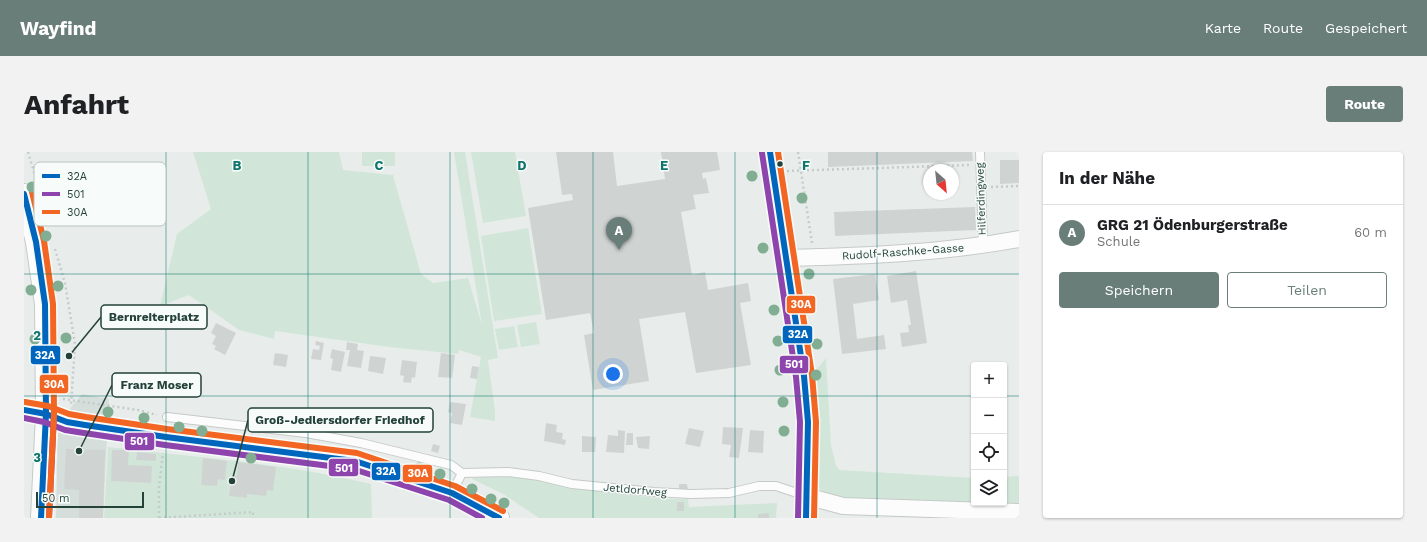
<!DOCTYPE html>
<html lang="de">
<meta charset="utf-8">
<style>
:root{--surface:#fff;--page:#f2f2f2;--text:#202124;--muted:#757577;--line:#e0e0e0;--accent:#697e78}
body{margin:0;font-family:"Work Sans",sans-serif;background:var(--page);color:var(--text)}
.controls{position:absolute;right:12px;bottom:12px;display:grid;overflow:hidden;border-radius:4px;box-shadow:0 1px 3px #0004}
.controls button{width:36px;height:36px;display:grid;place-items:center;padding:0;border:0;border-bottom:1px solid var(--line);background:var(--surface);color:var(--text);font:20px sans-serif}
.compass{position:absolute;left:899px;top:12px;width:36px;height:36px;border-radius:50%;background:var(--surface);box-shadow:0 1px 3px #0004;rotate:153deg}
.scale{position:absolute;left:12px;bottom:10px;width:108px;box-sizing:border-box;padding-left:4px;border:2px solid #24423a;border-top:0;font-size:11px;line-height:14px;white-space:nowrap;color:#24423a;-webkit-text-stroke:3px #f7fbf9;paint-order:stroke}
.you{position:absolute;left:589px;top:222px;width:14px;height:14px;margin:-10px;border:3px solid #fff;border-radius:50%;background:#1a73e8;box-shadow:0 0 0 6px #1a73e833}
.badge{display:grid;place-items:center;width:26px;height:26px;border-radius:50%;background:var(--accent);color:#fff;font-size:13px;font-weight:700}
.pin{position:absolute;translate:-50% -33px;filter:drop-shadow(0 1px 2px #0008)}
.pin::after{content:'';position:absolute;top:21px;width:14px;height:12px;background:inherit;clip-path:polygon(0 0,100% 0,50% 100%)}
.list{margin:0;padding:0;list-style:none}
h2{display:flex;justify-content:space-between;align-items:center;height:52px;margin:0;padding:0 16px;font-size:17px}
h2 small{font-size:13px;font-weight:400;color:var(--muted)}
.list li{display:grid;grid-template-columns:26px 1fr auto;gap:12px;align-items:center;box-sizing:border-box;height:56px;padding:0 16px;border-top:1px solid var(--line)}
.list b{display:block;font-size:15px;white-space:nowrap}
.list p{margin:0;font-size:13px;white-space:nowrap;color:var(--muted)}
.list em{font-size:13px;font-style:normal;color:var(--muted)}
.actions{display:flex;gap:8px;padding:12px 16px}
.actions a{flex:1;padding:9px 0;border:1px solid var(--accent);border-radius:4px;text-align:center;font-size:14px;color:var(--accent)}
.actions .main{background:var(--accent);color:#fff}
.icon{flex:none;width:22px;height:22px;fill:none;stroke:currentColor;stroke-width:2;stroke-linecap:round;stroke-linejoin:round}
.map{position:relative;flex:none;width:995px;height:366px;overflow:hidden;border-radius:4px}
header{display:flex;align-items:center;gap:24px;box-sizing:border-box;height:56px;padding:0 20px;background:var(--accent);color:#fff}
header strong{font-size:19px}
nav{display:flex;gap:22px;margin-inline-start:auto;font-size:14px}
.intro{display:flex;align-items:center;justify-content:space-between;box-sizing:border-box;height:96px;padding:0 24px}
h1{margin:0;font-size:28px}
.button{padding:10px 18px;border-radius:4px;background:var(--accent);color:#fff;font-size:14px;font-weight:700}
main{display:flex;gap:24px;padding:0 24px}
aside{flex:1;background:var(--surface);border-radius:4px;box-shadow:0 1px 3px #0004}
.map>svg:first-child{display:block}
.built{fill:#d6dedb}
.green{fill:#d1e6d8}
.building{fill:#cfd4d2}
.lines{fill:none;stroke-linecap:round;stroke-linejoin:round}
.service-casing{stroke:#c5cac8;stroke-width:10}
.minor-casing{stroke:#c5cac8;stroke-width:18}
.tertiary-casing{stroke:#c5cac8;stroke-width:22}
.path{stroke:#c3ccca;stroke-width:2.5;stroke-dasharray:2 3;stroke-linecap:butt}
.service{stroke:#fcfcfc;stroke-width:8}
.minor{stroke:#fcfcfc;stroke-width:16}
.tertiary{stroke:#fcfcfc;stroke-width:20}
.bus-1-casing{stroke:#f7fbf9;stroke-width:9}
.bus-2-casing{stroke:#f7fbf9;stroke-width:9}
.bus-3-casing{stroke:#f7fbf9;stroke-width:9}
.bus-1{stroke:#0065bd;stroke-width:6}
.bus-2{stroke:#8e44ad;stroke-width:6}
.bus-3{stroke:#f26522;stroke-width:6}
.tree{fill:#81ae93}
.grid{fill:none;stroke:#0f766e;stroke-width:1;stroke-opacity:0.55}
.bus-dot{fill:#24423a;stroke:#f7fbf9;stroke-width:1.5}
.labels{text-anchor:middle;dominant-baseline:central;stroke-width:3;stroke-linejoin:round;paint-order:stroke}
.street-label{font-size:11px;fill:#24423a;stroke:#f7fbf9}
.key{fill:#f7fbf9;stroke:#b8c4c0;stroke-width:1}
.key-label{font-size:11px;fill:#24423a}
.grid-label{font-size:13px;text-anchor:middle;font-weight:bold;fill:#0f766e;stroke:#f7fbf9;stroke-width:3;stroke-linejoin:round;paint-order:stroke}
.leader{fill:none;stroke:#24423a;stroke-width:1.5}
.callout-dot{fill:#24423a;stroke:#f7fbf9;stroke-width:1.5}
.callout{fill:#f7fbf9;stroke:#24423a;stroke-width:1.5}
.callout-label{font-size:12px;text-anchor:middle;font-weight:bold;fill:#24423a}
.line-badge{stroke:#f7fbf9;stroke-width:1.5}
.badge-label{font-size:11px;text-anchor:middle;font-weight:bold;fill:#fff}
</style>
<header>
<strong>Wayfind</strong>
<nav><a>Karte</a><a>Route</a><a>Gespeichert</a></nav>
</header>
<div class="intro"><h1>Anfahrt</h1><a class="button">Route</a></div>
<main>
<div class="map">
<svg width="995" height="366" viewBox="0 0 995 366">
<rect width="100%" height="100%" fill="#e8edeb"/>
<path class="built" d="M58,242L85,247L79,366H32L34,271Z"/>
<g class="green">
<path d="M169,0H315L319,18L369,23L397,122L409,131L444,126L458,173L430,0H441L474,206L464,208L471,259V269L446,265L457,205L435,198L434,202L365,195L251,179L250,187L215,178L165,143L136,154L153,82L187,57Z"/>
<rect x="338" y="0" width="33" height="14"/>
<path d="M447,0H491L502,64L459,71Z"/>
<path d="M504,76L518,162L470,169L457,84Z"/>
<path d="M512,170L516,192L497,195L493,173Z"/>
<path d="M490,174L494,195L475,198L471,177Z"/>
<path d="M802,206L807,293L812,314L816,318L950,326V351H828L798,339L792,331L789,222Z"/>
<path d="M84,295C171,305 261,311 347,332L348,366H80Z"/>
<path d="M483,323C533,329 583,342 633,346C643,347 654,347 664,347L665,355L753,351L752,366H515L479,342L448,327L449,326Z"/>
<path d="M995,324V354L983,353L980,350V325Z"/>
</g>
<g class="building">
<path d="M532,0H589L593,34L641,27L637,0H693L696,18L678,21L679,27L682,26L685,41L669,43L672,57L657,60L668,123L681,120L684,138L724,131L727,149L716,151L727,213L672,221L661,160L615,167L625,229L569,238L560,183L570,181L566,161L522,168L504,56L549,48L548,42L538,43Z"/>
<path d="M804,0H948L949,9L804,15Z"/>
<path d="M976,8H995V31L976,32Z"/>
<path d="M951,55L952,78L811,84L810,60Z"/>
<path d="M892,119L903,191L878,195L876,181L885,180L884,173H887L883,148L867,151L863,124Z"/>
<path d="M851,122L855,148L829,152L833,187L860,183L862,197L818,202L809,127Z"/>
<path d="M192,171L212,181L201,203L190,197L192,194L188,192L192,184L187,181Z"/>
<path d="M292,189L300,191L297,208L287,207L289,197L295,198L296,194L291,193Z"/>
<path d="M323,190L334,192L333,198L340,199L337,216L323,214L326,198H322Z"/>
<path d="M308,197L321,200L317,220L307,218L309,207L306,206Z"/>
<path d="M251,201L264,203L262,215L249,213Z"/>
<path d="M417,201L431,203L428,226L414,225Z"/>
<path d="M346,204L362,206L359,222L344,219Z"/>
<path d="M378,208L393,210L391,226L388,225L387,231L379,230L380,224L376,223Z"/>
<path d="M448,214L455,215L453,227L446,226Z"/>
<path d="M426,250L442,252L438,273L426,271L428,261L424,260Z"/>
<path d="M522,271L533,273L532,280L539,281L538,287L542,288L541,293L520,289Z"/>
<path d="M699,275L719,276L715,306L705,305L707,293L698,292Z"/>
<path d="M665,276L680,279L676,295L661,292Z"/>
<path d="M594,278L601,279L600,301L582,300L584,283L594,284Z"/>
<path d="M726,278L740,279L739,301L724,300Z"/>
<path d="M603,281H609V293H602Z"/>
<path d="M558,284L572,285L571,300H558Z"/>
<path d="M626,284L625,297L614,296L612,285Z"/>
<path d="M409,292L416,294L414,301L407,299Z"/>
<path d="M42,297L81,298L79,366H55V338L40,337Z"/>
<path d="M88,298H105L104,313L128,314L127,331L87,329Z"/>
<path d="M113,300L132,302V309L112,308Z"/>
<path d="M179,306L203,309L201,328L194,327L193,334L177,333Z"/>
<path d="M214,310L252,315L249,339L243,338L242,344L223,342V346L205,344L208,323L213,324Z"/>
<path d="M655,332H663L664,338H655Z"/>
<rect x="653" y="350" width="7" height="9"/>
<path d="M745,361V366H734V362Z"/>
</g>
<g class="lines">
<defs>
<g id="service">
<path d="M956,0L959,94"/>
<path d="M143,265L282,281L337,291L427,313L438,321L428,341"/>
<path d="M438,321L484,320L515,324L548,332L630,340L667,342L705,341L735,334H752L782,344"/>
</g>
<g id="minor">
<path d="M746,0C757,85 776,170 783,256C785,293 782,330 782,366"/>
<path d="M763,106C840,104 919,101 995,87"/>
<path d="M782,344L819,354L995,360"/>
</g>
<g id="tertiary">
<path d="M0,42L12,90L21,152L22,262L17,366"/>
<path d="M0,258L22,262L43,270L61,273L142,285L331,309L428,341L475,366"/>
</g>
</defs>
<use href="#service" class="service-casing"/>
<use href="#minor" class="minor-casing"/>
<use href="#tertiary" class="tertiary-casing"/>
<g class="path">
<path d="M4,0L13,30"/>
<path d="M774,0L788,91"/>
<path d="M763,19L946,13"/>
<path d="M967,35L995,34"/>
<path d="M31,97L41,131L51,192L47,253"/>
<path d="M39,247L114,258L133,263"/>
<path d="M135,366L229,360V366"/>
<path d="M135,366V335L139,301"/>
</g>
<use href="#service" class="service"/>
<use href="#minor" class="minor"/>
<use href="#tertiary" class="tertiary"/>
<defs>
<g id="bus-1">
<path d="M746,0L780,224L784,270L782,366"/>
<path d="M0,42L12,90L21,152L22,262L17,366"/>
<path d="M0,258L22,262L43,270L61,273L142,285L331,309L428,341L475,366"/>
</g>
<g id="bus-2">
<path d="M738,1L772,225L776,270L774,366"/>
<path d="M0,266L20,270L41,278L60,281L141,293L329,317L425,348L458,366"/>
<path d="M25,366L30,262"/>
</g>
<g id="bus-3">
<path d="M754,0L788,223L792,270L790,366"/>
<path d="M8,40L20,89L29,152L30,262L25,366"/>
<path d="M1,250L24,254L45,262L62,265L143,277L333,301L431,334L479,359"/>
</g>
</defs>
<use href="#bus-1" class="bus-1-casing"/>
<use href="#bus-2" class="bus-2-casing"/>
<use href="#bus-3" class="bus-3-casing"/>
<use href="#bus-1" class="bus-1"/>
<use href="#bus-2" class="bus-2"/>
<use href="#bus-3" class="bus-3"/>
</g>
<g class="tree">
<circle cx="728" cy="24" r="5.5"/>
<circle cx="8" cy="35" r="5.5"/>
<circle cx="778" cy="46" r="5.5"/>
<circle cx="22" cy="84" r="5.5"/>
<circle cx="739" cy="96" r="5.5"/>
<circle cx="785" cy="122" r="5.5"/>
<circle cx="34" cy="134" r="5.5"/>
<circle cx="7" cy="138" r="5.5"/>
<circle cx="750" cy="158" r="5.5"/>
<circle cx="42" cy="186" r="5.5"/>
<circle cx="11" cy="187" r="5.5"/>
<circle cx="754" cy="189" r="5.5"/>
<circle cx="793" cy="192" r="5.5"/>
<circle cx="756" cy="218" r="5.5"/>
<circle cx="792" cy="223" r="5.5"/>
<circle cx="759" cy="250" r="5.5"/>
<circle cx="84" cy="260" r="5.5"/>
<circle cx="120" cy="266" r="5.5"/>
<circle cx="155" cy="275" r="5.5"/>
<circle cx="178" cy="279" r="5.5"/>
<circle cx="760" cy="279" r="5.5"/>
<circle cx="227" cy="306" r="5.5"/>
<circle cx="395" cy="316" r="5.5"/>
<circle cx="416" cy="322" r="5.5"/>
<circle cx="448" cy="337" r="5.5"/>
<circle cx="467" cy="347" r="5.5"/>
<circle cx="480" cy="351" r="5.5"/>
</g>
<path class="grid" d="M142,0V366M284,0V366M426,0V366M569,0V366M711,0V366M853,0V366M0,122H995M0,244H950M980,244H995"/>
<circle class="bus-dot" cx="756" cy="12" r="3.5"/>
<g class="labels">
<g class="street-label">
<text transform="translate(957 47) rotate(-92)">Hilferdingweg</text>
<text transform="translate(879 100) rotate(-4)">Rudolf-Raschke-Gasse</text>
<text transform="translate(611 338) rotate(5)">Jetldorfweg</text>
</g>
</g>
<rect x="10" y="10" width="132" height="64" rx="6" class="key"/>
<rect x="18" y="22" width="18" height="4" fill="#0065bd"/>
<rect x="18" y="40" width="18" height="4" fill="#8e44ad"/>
<rect x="18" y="58" width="18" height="4" fill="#f26522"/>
<g class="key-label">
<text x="43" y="28">32A</text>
<text x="43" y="46">501</text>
<text x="43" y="64">30A</text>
</g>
<g class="grid-label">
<text x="213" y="18">B</text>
<text x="355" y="18">C</text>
<text x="498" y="18">D</text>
<text x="640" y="18">E</text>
<text x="782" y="18">F</text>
<text x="13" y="188">2</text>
<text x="13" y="310">3</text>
</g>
<path class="leader" d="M45 204L77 165M55 299L88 233M208 329L224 268"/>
<g class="callout-dot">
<circle cx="45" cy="204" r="4"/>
<circle cx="55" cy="299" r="4"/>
<circle cx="208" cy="329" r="4"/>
</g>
<g class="callout">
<rect x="77" y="153" width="106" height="24" rx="4"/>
<rect x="88" y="221" width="89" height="24" rx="4"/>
<rect x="224" y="256" width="185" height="24" rx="4"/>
</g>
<g class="callout-label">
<text x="130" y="169">Bernreiterplatz</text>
<text x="133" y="237">Franz Moser</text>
<text x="316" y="272">Groß-Jedlersdorfer Friedhof</text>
</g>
<g class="line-badge">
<rect x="762" y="143" width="30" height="19" rx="4" fill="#f26522"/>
<rect x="758" y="173" width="31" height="19" rx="4" fill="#0065bd"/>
<rect x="6" y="193" width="31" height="20" rx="4" fill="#0065bd"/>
<rect x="755" y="203" width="30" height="19" rx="4" fill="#8e44ad"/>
<rect x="15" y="222" width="30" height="20" rx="4" fill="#f26522"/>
<rect x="100" y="280" width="31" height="19" rx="4" fill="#8e44ad"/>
<rect x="304" y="306" width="31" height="19" rx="4" fill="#8e44ad"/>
<rect x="347" y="310" width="30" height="19" rx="4" fill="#0065bd"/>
<rect x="378" y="312" width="31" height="19" rx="4" fill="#f26522"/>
</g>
<g class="badge-label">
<text x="777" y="156">30A</text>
<text x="774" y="186">32A</text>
<text x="21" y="207">32A</text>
<text x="770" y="216">501</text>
<text x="30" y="236">30A</text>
<text x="115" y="293">501</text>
<text x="320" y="320">501</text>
<text x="362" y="323">32A</text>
<text x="394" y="325">30A</text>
</g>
</svg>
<div class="controls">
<button>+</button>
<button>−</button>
<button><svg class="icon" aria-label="locate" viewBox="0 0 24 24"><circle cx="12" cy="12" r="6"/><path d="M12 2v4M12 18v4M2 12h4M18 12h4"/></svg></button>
<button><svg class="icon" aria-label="layers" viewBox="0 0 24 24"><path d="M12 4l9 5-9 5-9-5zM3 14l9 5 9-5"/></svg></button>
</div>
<svg class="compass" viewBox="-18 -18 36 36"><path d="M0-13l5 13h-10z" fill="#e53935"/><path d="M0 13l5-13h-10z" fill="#757577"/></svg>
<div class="scale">50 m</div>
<div class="you"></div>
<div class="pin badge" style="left:595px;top:98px">A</div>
</div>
<aside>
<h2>In der Nähe<small></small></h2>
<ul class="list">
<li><span class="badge">A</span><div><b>GRG 21 Ödenburgerstraße</b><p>Schule</p></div><em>60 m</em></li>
</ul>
<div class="actions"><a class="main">Speichern</a><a>Teilen</a></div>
</aside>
</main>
